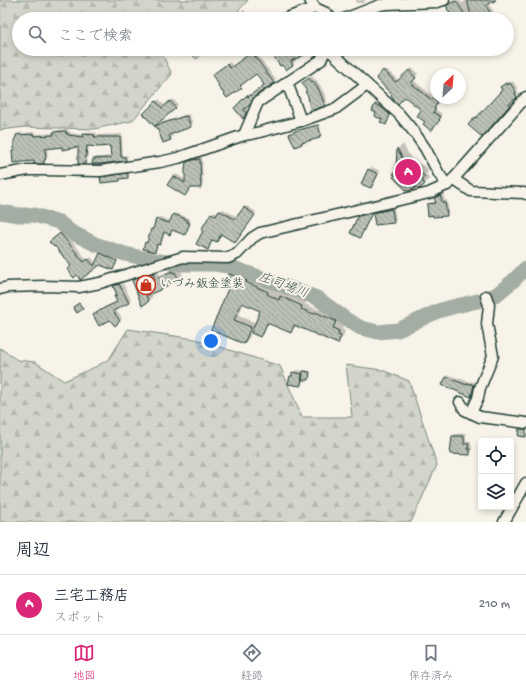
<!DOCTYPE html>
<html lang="ja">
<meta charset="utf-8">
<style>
:root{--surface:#fff;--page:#f2f2f3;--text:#1f2937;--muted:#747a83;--line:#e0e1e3;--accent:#db2777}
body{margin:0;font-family:"Gochi Hand","Klee One",sans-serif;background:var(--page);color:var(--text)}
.controls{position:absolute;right:12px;bottom:12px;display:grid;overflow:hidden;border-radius:4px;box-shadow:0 2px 6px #0003}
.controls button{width:36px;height:36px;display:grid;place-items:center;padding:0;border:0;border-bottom:1px solid var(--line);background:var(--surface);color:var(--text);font:20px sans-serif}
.compass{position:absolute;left:430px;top:68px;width:36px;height:36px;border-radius:50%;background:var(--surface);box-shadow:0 2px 6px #0003;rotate:26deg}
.you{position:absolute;left:211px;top:341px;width:14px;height:14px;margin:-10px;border:3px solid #fff;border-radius:50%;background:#1a73e8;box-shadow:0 0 0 6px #1a73e833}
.badge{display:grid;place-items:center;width:26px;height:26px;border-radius:50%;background:var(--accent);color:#fff;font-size:13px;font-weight:700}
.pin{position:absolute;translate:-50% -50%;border:2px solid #fff;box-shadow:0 1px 4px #0006}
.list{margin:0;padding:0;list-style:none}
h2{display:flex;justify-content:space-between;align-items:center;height:52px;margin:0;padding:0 16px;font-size:17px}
h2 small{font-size:13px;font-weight:400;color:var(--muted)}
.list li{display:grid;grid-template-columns:26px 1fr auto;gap:12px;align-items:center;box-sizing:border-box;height:60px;padding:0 16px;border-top:1px solid var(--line)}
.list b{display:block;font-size:15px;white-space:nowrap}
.list p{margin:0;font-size:13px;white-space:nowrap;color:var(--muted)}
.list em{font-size:13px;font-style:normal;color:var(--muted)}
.icon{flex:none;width:22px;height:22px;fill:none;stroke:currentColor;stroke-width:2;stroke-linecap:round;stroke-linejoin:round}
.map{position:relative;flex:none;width:526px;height:522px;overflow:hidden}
.search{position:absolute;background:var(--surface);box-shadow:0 2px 6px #0003;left:12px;right:12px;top:12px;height:44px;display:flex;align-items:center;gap:10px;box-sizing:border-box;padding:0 14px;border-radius:22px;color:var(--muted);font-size:15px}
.sheet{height:112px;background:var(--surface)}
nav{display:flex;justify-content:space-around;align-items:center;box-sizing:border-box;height:56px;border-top:1px solid var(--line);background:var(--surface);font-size:11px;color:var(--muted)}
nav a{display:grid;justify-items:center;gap:2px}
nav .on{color:var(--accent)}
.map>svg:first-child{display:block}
.forest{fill:url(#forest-firs);stroke:#79897f}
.shadow{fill:#0003;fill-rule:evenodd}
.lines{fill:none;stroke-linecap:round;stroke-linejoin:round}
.river{stroke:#a4ada3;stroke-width:15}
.building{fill:url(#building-back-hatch);stroke:#1f3d34}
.minor-casing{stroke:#1f3d34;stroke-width:13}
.minor{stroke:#f7f3e8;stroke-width:10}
.labels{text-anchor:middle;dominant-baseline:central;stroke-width:4;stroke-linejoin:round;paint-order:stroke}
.poi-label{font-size:12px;fill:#1f3d34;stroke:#f7f3e8;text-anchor:start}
.water-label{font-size:13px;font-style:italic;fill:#405950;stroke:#f7f3e8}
</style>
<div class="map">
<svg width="526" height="522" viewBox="0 0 526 522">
<defs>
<pattern id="forest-firs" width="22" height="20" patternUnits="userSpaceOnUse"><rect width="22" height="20" fill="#d3d5ca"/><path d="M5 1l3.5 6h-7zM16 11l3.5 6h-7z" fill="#b5b8ae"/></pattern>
<pattern id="building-back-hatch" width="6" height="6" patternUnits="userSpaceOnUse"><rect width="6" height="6" fill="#bbc1b6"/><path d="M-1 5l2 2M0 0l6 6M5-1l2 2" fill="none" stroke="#979e95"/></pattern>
</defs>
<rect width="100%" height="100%" fill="#f7f3e8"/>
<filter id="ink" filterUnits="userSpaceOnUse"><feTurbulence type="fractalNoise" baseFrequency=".025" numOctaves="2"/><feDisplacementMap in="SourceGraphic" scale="8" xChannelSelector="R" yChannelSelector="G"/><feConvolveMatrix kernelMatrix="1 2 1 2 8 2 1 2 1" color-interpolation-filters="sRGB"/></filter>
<g filter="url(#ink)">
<g class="forest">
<path d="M0,0H248L231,19H19V49H169L163,56L172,74L132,121L94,129L25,127L0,130Z"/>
<path d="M184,49H206L197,59Z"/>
<path d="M128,329L195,339L280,366L302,417H352L346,365L382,370L409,381L437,465L411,522H0V348L17,360L35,362L64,381L97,366L109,359Z"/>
</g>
<g class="shadow">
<path d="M356,0H366L363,3H356Z"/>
<path d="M455,0H459L462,3L467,0H493L488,4L494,12L484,19H453L452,17L453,16L450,4Z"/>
<path d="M244,10L251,19H232L234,17Z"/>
<path d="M379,12L383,19H366L367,18Z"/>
<path d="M264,13L267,18L266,19H252Z"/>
<path d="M318,13L329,19H313Z"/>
<path d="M270,49H320L316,53L313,54L311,51L294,58L296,61L286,69Z"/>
<path d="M339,49H354L351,52L349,51L345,54Z"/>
<path d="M254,50L276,80L256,95L252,101L246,106L248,110L243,118L235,108L250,94L251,95L265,85L256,73L243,83V84L241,87L216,72L230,62L233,66Z"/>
<path d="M412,68L418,74L413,80L435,98L436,97V98L440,100L436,105L437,106L435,109L442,114L441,116L442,117L434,128L426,122L422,109L405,96L394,95L377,78L386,69L399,81Z"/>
<path d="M312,76L315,80L316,79L321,87L326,97L327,102L324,105L309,96L305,81Z"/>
<path d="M508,81L510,83L513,81L518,89L517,90L519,94L511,101L512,102L482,136L469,124L478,115L480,117L503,90V85Z"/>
<path d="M159,99L165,106L173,99L178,105L155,125L187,114L188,115L189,114L193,124L190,126L172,133L173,136L170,139L159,129L144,114Z"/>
<path d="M377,103L383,106L391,114L387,122L377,112L373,111Z"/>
<path d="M319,124L321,133L320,135V136L301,144L290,134L297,130Z"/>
<path d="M68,129V132L70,131V133L84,135L86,132L97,133L96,135L122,134L123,155H127L128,157L125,160L94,159L96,157L112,156L111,145H89L87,161L84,163L79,146H63L47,148L48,156L46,158V160L44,163L35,160L15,150L18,135L20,132L22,133L36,132V134L54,133L57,130Z"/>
<path d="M403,144L415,166L418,163L426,167L429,171L426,174L430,178L421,187L397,171L398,149Z"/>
<path d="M197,157H202L203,184L201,187H190L174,176L176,174L186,180L187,163L190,160Z"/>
<path d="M372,167L380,171L374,184L371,187L369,170Z"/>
<path d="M443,193L445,201L447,200L449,212L446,215L428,206L431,202H436L435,198L438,196Z"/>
<path d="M247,206L256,212L237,240L222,233L216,241L213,239L210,246L207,249L212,214L214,211L218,214L223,209L238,217Z"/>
<path d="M394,207L396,220L393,222L374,213L377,211Z"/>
<path d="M373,211L362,234L360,237L359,217L362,214Z"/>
<path d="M176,213L189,218V219L191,220L187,231L185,234L173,229L170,233L165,232L162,242L159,244H158L157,249L154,251L146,243L149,240L152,230L155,227L157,219L160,217L171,221L174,215Z"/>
<path d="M64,231L87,260L91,257L96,263L100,253L103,251L119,258L115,266L112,269L100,264L80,278L53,239Z"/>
<path d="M176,268L177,270L180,268L183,275L179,279L151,293L153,296L149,300L143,304L133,280L137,276L157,270L160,275Z"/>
<path d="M235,269L251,276V277L272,286L271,289L284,294L286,292L307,300L305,304L319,310L321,308L341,316L338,323L344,325L342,329L345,331L343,337L338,342L297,325L291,332L269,323L265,331L260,336L251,332L249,338L244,343L212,329L232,283L227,281L230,274ZM244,302L262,310L256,323L239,315Z"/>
<path d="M122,282L131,299L129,302L115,309L122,318L120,321L94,315L108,306L117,301L115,297L118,294L114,286L116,283Z"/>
<path d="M296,370L304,371L305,370L310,371L309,378L308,379H303V382L300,385L289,383L291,376Z"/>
<path d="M449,375L470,382L471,381L476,383L474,393L471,396L446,377Z"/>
<path d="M466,433V441H471V446H472V451L469,454L453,436L455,434Z"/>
</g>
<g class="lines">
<path class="river" d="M0,212L19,215H34L59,222L71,232L95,244L125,254L152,260L182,264H215L228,266L317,298L347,320L361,328L378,332L398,330L438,311L452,307L486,299L497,294L513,281L526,268"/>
</g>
<g class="building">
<path d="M467,0H496L486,6L492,15L486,19H472Z"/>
<path d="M454,1V2L456,1L468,19H454L447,9L448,8L446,6Z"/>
<path d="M269,49H318L291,61L293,65L286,70L282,65L280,66Z"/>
<path d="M252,52L274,83L254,97L250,105L244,109L246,113L243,119L234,108L247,95L248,97L264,85L262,82V81L256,74L240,86L242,88L227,98L218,86L219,85L212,75L227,64L230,68Z"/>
<path d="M383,70L396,82L409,70L416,78L411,83L432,100L433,98L438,103L434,108L436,109L433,112L441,117L439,119L440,120L431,131L423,124L425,122L417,116L421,110L405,97L398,104L396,103L391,96L392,95L376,78Z"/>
<path d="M309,78L312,82L313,81L319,90L323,100L325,106L310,111L308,96L305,92H306V90L302,83Z"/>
<path d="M506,83L507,85L510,83L516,92L515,93L517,97L509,104L510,105L482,137L468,125L475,117L476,118L502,90L500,87Z"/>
<path d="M156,101L162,108L170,101L176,108L155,126L185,116V117L187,116L191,127L169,135L171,140L163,143L158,130L143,114Z"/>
<path d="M375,104L381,107L390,115L386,125L380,122L382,119L376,117L375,115L376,113L372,111Z"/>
<path d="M318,125L321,135L319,136L320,138L301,143L302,144L295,147L289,134L295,131Z"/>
<path d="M66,131V134L68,133V135L83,137V134L95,135L94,137H120L121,157H125L126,161L100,164H92L93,159L111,158L110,146L98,147L87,146L85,164H78V147L62,150V147L45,149L46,159L44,160V164H34V161L13,163L12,151H14V141L17,134L19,135L34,134V136L54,135L53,132Z"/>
<path d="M397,148L409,171L411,168L420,172L425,177L422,180L425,184L421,188L418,189L416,187L413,190L412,189L410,191H407L393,177L395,175L393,174L396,171Z"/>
<path d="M200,159L201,188H190L185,196L167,185L173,176L185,183V169L186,162L193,160Z"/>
<path d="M368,169L378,174L371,188L361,184Z"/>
<path d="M128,173V178L120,179V181L101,183L100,177Z"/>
<path d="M440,195L443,203L445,202L447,216L433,217V215L428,216L427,205V204L436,203L434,198Z"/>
<path d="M244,207L255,215L235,243L221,234L217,242L212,240L208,250L196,244L203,231L201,230L211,213L216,216L219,211H220L235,219Z"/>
<path d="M392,209L394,223L375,225L373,213Z"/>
<path d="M372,213L360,238L350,233L358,216Z"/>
<path d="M173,214L188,220L187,222L190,223L185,235L172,230L170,235L164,232L160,245L157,244L155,252L143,249L145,242L147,243L151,229H153L156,219L169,223Z"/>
<path d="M60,233L84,262L88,259L94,266L100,253L117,261L113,270L100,265L80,280L77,275L74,278L67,269L71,266L55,246L54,247L49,242Z"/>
<path d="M172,271L173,273L175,272L179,280L160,289V290L146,296L149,301L142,306L132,280L153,273L155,279Z"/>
<path d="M229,274L247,281L246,282L268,292L267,294L279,300L280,296L302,306L301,309L314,314L315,312L336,321L333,328L339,331L338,335L341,336L338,344L294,325L291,333L267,323L263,334L262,333L260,337L251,333L260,311L242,303L234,320L251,327L244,344L211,330L230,284L226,282Z"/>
<path d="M119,284L129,303L113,311L120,321L115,326L110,320L99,326L93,315L104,308L117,302L114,296L117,295L113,286Z"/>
<path d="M79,303L83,309L77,313L73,307Z"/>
<path d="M303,371L310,372L309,380H302Z"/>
<path d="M292,372L302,374L301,386L288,384L290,376H292Z"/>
<path d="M446,377L467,385L468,383L474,385L471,397L442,385Z"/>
<path d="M519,429H526V437L518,436Z"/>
<path d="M452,436H464V444H469L468,449H470V455L450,454Z"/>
</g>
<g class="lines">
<defs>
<g id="minor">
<path d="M310,0L315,8L326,13L332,19"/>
<path d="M284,19L315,8"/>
<path d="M344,19L380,5L388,4L437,2L444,0"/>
<path d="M328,49L399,114L414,132L425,148L439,174L447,185"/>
<path d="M287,82L301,121"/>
<path d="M244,135L256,133L301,121L335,109L367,85"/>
<path d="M0,175L28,170H41L100,171L160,162L178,158L244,135L258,102L321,60L326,49"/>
<path d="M453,179L471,191L524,193L526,194"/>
<path d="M0,289L8,287L43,286L79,287L100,283L183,257L228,258L237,254L252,238L260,233L429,193L449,184L526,97"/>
<path d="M460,402L465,410L480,417L526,423"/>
<path d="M471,413L478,398L480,388L493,356L487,324L489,305L486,296"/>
<path d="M504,522L526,483"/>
</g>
</defs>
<use href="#minor" class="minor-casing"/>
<use href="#minor" class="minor"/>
</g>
</g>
<defs>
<symbol id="shop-ring" viewBox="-11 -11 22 22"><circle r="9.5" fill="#f7f3e8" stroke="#c8321e" stroke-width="1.5"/><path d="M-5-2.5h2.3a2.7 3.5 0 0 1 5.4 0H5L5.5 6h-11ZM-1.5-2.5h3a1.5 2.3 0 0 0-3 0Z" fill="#c8321e"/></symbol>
</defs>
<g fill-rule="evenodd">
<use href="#shop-ring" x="135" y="274" width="22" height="22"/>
</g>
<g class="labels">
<g class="poi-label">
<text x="160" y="285">いづみ鈑金塗装</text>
</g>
<g class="water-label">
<text transform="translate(283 286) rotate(20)">庄司場川</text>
</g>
</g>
</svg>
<div class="controls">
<button><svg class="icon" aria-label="locate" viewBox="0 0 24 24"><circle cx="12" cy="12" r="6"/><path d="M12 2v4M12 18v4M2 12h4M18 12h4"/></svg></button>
<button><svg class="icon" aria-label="layers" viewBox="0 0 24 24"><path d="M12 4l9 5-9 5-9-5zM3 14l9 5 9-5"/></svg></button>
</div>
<svg class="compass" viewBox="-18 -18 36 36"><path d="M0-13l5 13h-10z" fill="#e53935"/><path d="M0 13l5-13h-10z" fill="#747a83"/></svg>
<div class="you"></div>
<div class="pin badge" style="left:408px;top:172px">A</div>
<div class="search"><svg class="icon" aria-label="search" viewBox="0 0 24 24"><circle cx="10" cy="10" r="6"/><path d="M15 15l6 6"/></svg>ここで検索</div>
</div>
<section class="sheet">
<h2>周辺<small></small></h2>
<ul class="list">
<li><span class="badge">A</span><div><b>三宅工務店</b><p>スポット</p></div><em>210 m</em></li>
</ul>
</section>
<nav>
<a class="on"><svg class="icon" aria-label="map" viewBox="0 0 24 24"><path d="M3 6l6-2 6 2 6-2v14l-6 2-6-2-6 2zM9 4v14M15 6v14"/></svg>地図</a>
<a><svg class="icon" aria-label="directions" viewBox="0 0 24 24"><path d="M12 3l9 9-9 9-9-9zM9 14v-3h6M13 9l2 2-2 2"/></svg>経路</a>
<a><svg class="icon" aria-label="saved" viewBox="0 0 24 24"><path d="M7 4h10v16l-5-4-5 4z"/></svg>保存済み</a>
</nav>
